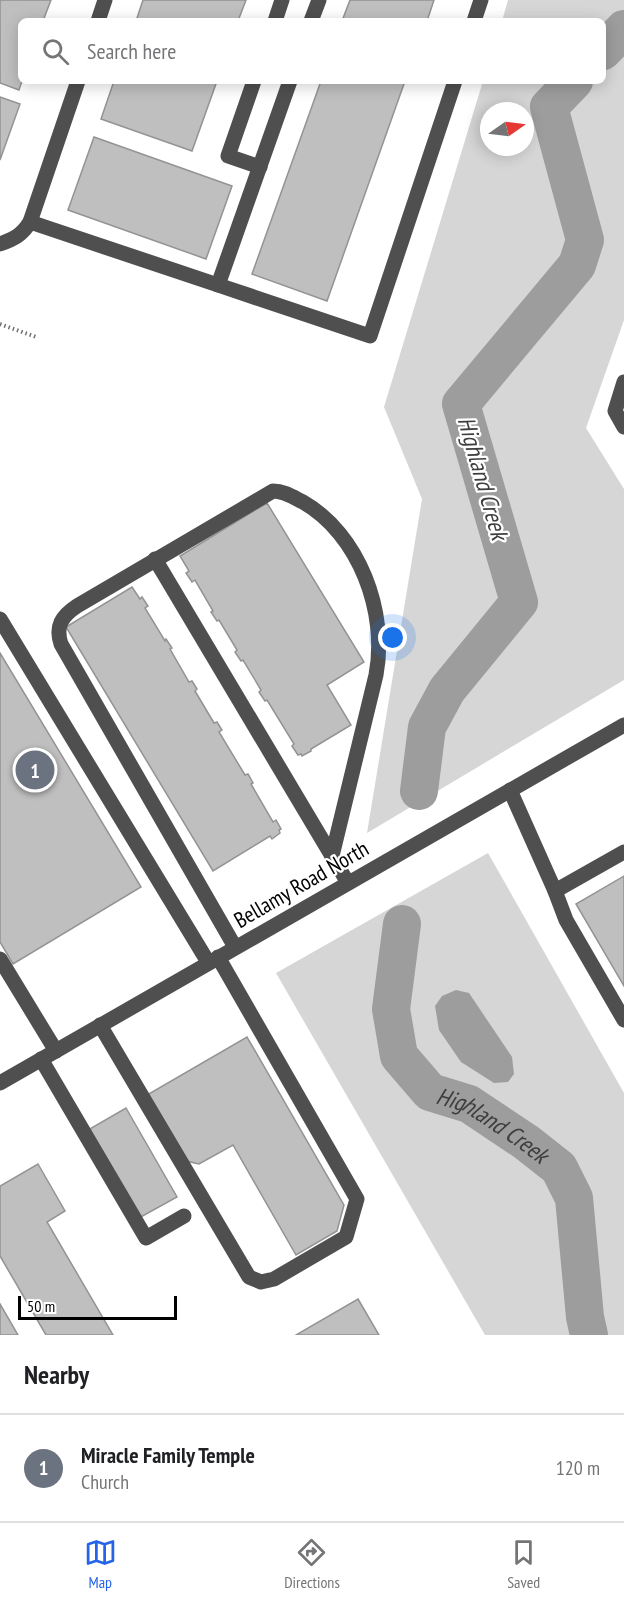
<!DOCTYPE html>
<style>
:root{--surface:#fff;--page:#f6f6f6;--text:#202124;--muted:#757577;--line:#e0e0e0;--accent:#2563eb}
body{margin:0;font-family:"PT Sans Narrow",sans-serif;background:var(--page);color:var(--text)}
.compass{position:absolute;left:480px;top:102px;width:54px;height:54px;border-radius:50%;background:var(--surface);box-shadow:0 3px 15px #0003;rotate:76deg}
.scale{position:absolute;left:18px;bottom:15px;width:159px;box-sizing:border-box;padding-left:6px;border:3px solid #000;border-top:0;font-size:16px;line-height:21px;white-space:nowrap;color:#000;-webkit-text-stroke:4px #fff;paint-order:stroke}
.you{position:absolute;left:393px;top:638px;width:21px;height:21px;margin:-15px;border:4px solid #fff;border-radius:50%;background:#1a73e8;box-shadow:0 0 0 9px #1a73e833}
.badge{display:grid;place-items:center;width:39px;height:39px;border-radius:50%;background:var(--accent);color:#fff;font-size:20px;font-weight:700}
.pin{position:absolute;translate:-50% -50%;border:3px solid #fff;box-shadow:0 2px 6px #0006}
.list{margin:0;padding:0;list-style:none}
h2{display:flex;justify-content:space-between;align-items:center;height:78px;margin:0;padding:0 24px;font-size:26px}
h2 small{font-size:20px;font-weight:400;color:var(--muted)}
.list li{display:grid;grid-template-columns:39px 1fr auto;gap:18px;align-items:center;box-sizing:border-box;height:108px;padding:0 24px;border-top:2px solid var(--line)}
.list b{display:block;font-size:22px;white-space:nowrap}
.list p{margin:0;font-size:20px;white-space:nowrap;color:var(--muted)}
.list em{font-size:20px;font-style:normal;color:var(--muted)}
.icon{flex:none;width:33px;height:33px;fill:none;stroke:currentColor;stroke-width:2;stroke-linecap:round;stroke-linejoin:round}
.map{position:relative;flex:none;width:624px;height:1335px;overflow:hidden}
.search{position:absolute;background:var(--surface);box-shadow:0 3px 15px #0003;left:18px;right:18px;top:18px;height:66px;display:flex;align-items:center;gap:15px;box-sizing:border-box;padding:0 21px;border-radius:9px;color:var(--muted);font-size:22px}
.sheet{height:186px;background:var(--surface)}
nav{display:flex;justify-content:space-around;align-items:center;box-sizing:border-box;height:84px;border-top:2px solid var(--line);background:var(--surface);font-size:16px;color:var(--muted)}
nav a{display:grid;justify-items:center;gap:3px}
nav .on{color:var(--accent)}
.map>svg:first-child{display:block}
.green{fill:#d6d6d6;fill-rule:evenodd}
.water{fill:#9d9d9d}
.lines{fill:none;stroke-linecap:round;stroke-linejoin:round}
.river{stroke:#9d9d9d;stroke-width:38}
.building{fill:#bfbfbf;stroke:#939393;stroke-width:1.5}
.path{stroke:#717171;stroke-width:4;stroke-dasharray:1.5 3;stroke-linecap:butt}
.minor{stroke:#4f4f4f;stroke-width:15}
.labels{text-anchor:middle;dominant-baseline:central;stroke-width:4.5;stroke-linejoin:round;paint-order:stroke}
.street-label{font-size:22px;fill:#000;stroke:#fff}
.water-label{font-size:24px;font-style:italic;fill:#3e3e3e;stroke:#fff}
</style>
<div class="map">
<svg width="624" height="1335" viewBox="0 0 624 1335">
<rect width="100%" height="100%" fill="#fff"/>
<g class="green">
<path d="M508,0H624V320L586,428L624,489V680L367,833L422,499L384,407L483,81H603V21H502ZM489,111H525V147H489Z"/>
<path d="M488,853L624,1093V1335H485L276,973Z"/>
</g>
<path class="water" d="M456,990L469,993L512,1057L514,1074L508,1082L494,1083L461,1062L439,1030L435,1006L442,996Z"/>
<g class="lines">
<g class="river">
<path d="M603,51L624,29"/>
<path d="M419,791L427,727L447,690L519,602L461,404L577,265L585,240L549,107L574,81"/>
<path id="s1" d="M402,924L391,1009L399,1056L430,1092L469,1104L526,1142L559,1168L574,1198L585,1317L589,1335"/>
</g>
</g>
<g class="building">
<path d="M0,0H51L43,21H21L22,81L19,90L0,83Z"/>
<path d="M143,0H246L238,21H136Z"/>
<path d="M350,0H434L427,21H342Z"/>
<path d="M114,81H217L192,151L101,119Z"/>
<path d="M321,81H405L327,301L252,274Z"/>
<path d="M0,97L20,104L0,160Z"/>
<path d="M94,137L232,186L206,259L68,210Z"/>
<path d="M267,503L364,662L327,685L351,725L311,749V751L302,756L301,754L298,755L292,746L294,744L267,700L265,701L259,692L261,690L243,660L241,661L235,652L237,650L219,620L217,621L211,612L213,611L195,580L192,582L186,573L189,571L180,556Z"/>
<path d="M132,587L140,599L142,597L148,606L145,608L165,641L166,639L172,648L170,649L189,682L192,681L197,689L195,691L214,723L217,722L222,730L219,732L245,775L248,774L253,783L251,784L273,822L276,820L281,829L279,830L280,833L272,839L270,836L213,871L66,627Z"/>
<path d="M0,653L141,887L13,964L0,942Z"/>
<path d="M624,876V986L576,904Z"/>
<path d="M247,1037L344,1205L337,1231L296,1255L233,1145L199,1164L186,1161L147,1095Z"/>
<path d="M126,1108L177,1197L139,1218L88,1130Z"/>
<path d="M38,1164L65,1211L47,1222L113,1335H46L0,1256V1186Z"/>
<path d="M358,1299L379,1335H296Z"/>
<path d="M0,1304L18,1335H0Z"/>
</g>
<g class="lines">
<path class="path" d="M0,324L36,337"/>
<g class="minor">
<path d="M98,21L105,0"/>
<path d="M275,21L282,0"/>
<path d="M311,21L319,0"/>
<path d="M474,21L481,0"/>
<path d="M254,81L228,156L260,167"/>
<path d="M290,81L218,285L370,336L455,81"/>
<path d="M30,222L218,285"/>
<path d="M0,244C14,239 22,235 30,222L78,81"/>
<path d="M624,382L615,411L624,427"/>
<path d="M155,559L348,883"/>
<path d="M0,619L208,962"/>
<path d="M510,790L555,891L624,852"/>
<path d="M555,891L566,920L624,1020"/>
<path d="M235,947L61,644C55,626 62,616 77,606L273,491C284,491 293,497 303,502C359,534 388,612 376,675L332,856"/>
<path d="M0,959L56,1051"/>
<path d="M100,1025L249,1277L261,1282L274,1279L346,1237L357,1199L218,957"/>
<path d="M41,1059L146,1238L184,1216"/>
<path d="M0,1083L624,725"/>
</g>
</g>
<g class="labels">
<g class="street-label">
<text transform="translate(301 884) rotate(-30)">Bellamy Road North</text>
</g>
<g class="water-label">
<text transform="translate(483 478) rotate(74)">Highland Creek</text>
<text stroke="none"><textPath href="#s1" startOffset="252">Highland Creek</textPath></text>
</g>
</g>
</svg>
<svg class="compass" viewBox="-18 -18 36 36"><path d="M0-13l5 13h-10z" fill="#e53935"/><path d="M0 13l5-13h-10z" fill="#757577"/></svg>
<div class="scale">50 m</div>
<div class="you"></div>
<div class="pin badge" style="left:35px;top:770px;background:#6b7280">1</div>
<div class="search"><svg class="icon" aria-label="search" viewBox="0 0 24 24"><circle cx="10" cy="10" r="6"/><path d="M15 15l6 6"/></svg>Search here</div>
</div>
<section class="sheet">
<h2>Nearby<small></small></h2>
<ul class="list">
<li><span class="badge" style="background:#6b7280">1</span><div><b>Miracle Family Temple</b><p>Church</p></div><em>120 m</em></li>
</ul>
</section>
<nav>
<a class="on"><svg class="icon" aria-label="map" viewBox="0 0 24 24"><path d="M3 6l6-2 6 2 6-2v14l-6 2-6-2-6 2zM9 4v14M15 6v14"/></svg>Map</a>
<a><svg class="icon" aria-label="directions" viewBox="0 0 24 24"><path d="M12 3l9 9-9 9-9-9zM9 14v-3h6M13 9l2 2-2 2"/></svg>Directions</a>
<a><svg class="icon" aria-label="saved" viewBox="0 0 24 24"><path d="M7 4h10v16l-5-4-5 4z"/></svg>Saved</a>
</nav>
